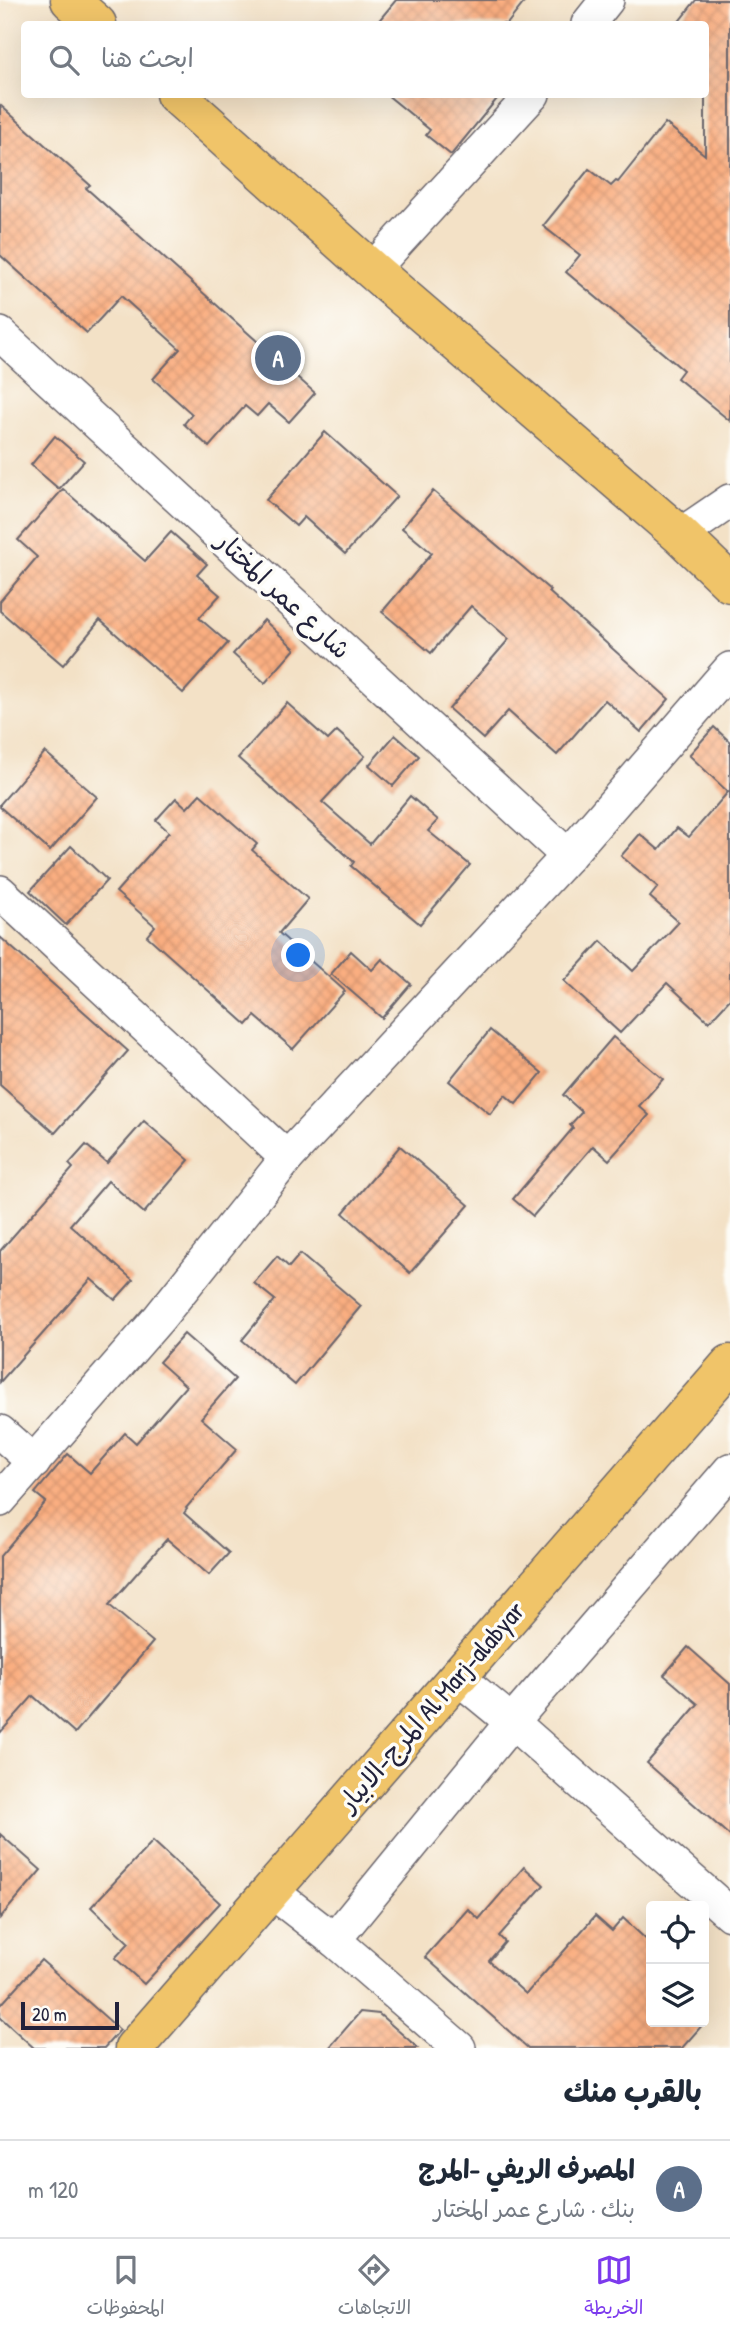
<!DOCTYPE html>
<html lang="ar">
<meta charset="utf-8">
<style>
:root{--surface:#fff;--page:#f2f2f3;--text:#1f2937;--muted:#747a83;--line:#e0e1e3;--accent:#7c3aed}
body{margin:0;font-family:"Patrick Hand","Playpen Sans Arabic",sans-serif;background:var(--page);color:var(--text);direction:rtl}
.controls{position:absolute;right:21px;bottom:21px;display:grid;overflow:hidden;border-radius:7px;box-shadow:0 7px 28px #0002}
.controls button{width:63px;height:63px;display:grid;place-items:center;padding:0;border:0;border-bottom:2px solid var(--line);background:var(--surface);color:var(--text);font:35px sans-serif}
.scale{position:absolute;left:21px;bottom:18px;width:98px;box-sizing:border-box;padding-left:7px;border:4px solid #22223b;border-top:0;font-size:19px;line-height:24px;white-space:nowrap;color:#22223b;-webkit-text-stroke:5px #fdfcf7;paint-order:stroke}
.you{position:absolute;left:299px;top:956px;width:24px;height:24px;margin:-18px;border:5px solid #fff;border-radius:50%;background:#1a73e8;box-shadow:0 0 0 10px #1a73e833}
.badge{display:grid;place-items:center;width:46px;height:46px;border-radius:50%;background:var(--accent);color:#fff;font-size:23px;font-weight:700}
.pin{position:absolute;translate:-50% -50%;border:4px solid #fff;box-shadow:0 2px 7px #0006}
.list{margin:0;padding:0;list-style:none}
h2{display:flex;justify-content:space-between;align-items:center;height:91px;margin:0;padding:0 28px;font-size:30px}
h2 small{font-size:23px;font-weight:400;color:var(--muted)}
.list li{display:grid;grid-template-columns:46px 1fr auto;gap:21px;align-items:center;box-sizing:border-box;height:98px;padding:0 28px;border-top:2px solid var(--line)}
.list b{display:block;font-size:26px;white-space:nowrap}
.list p{margin:0;font-size:23px;white-space:nowrap;color:var(--muted)}
.list em{font-size:23px;font-style:normal;color:var(--muted)}
.icon{flex:none;width:38px;height:38px;fill:none;stroke:currentColor;stroke-width:2;stroke-linecap:round;stroke-linejoin:round}
.map{position:relative;flex:none;width:730px;height:2048px;overflow:hidden;direction:ltr}
.search{position:absolute;background:var(--surface);box-shadow:0 7px 28px #0002;left:21px;right:21px;top:21px;height:77px;display:flex;align-items:center;gap:18px;box-sizing:border-box;padding:0 24px;border-radius:7px;color:var(--muted);font-size:26px}
.sheet{height:189px;background:var(--surface)}
nav{display:flex;justify-content:space-around;align-items:center;box-sizing:border-box;height:98px;border-top:2px solid var(--line);background:var(--surface);font-size:19px;color:var(--muted)}
nav a{display:grid;justify-items:center;gap:4px}
nav .on{color:var(--accent)}
.map>svg:first-child{display:block}
.building{fill:url(#building-cross-hatch)}
.lines{fill:none;stroke-linecap:round;stroke-linejoin:round}
.minor-casing{stroke:#6b656c;stroke-width:36}
.primary-casing{stroke:#6b656c;stroke-width:41}
.minor{stroke:#fff;stroke-width:33}
.primary{stroke:#f0c469;stroke-width:38}
.labels{text-anchor:middle;dominant-baseline:central;stroke-width:7;stroke-linejoin:round;paint-order:stroke}
.street-label{font-size:26px;fill:#22223b;stroke:#fdfcf7}
</style>
<div class="map">
<svg width="730" height="2048" viewBox="0 0 730 2048">
<defs>
<pattern id="building-cross-hatch" width="8" height="8" patternUnits="userSpaceOnUse" patternTransform="scale(1.75)"><rect width="8" height="8" fill="#faae80"/><path d="M0 0l8 8M0 8l8-8" fill="none" stroke="#d69570"/></pattern>
</defs>
<rect width="100%" height="100%" fill="#fdfcf7"/>
<filter id="ink" filterUnits="userSpaceOnUse"><feTurbulence type="fractalNoise" baseFrequency=".0143" numOctaves="2"/><feDisplacementMap in="SourceGraphic" scale="14" xChannelSelector="R" yChannelSelector="G"/><feConvolveMatrix kernelMatrix="1 2 1 2 8 2 1 2 1" color-interpolation-filters="sRGB"/></filter>
<filter id="wash" filterUnits="userSpaceOnUse"><feTurbulence type="fractalNoise" baseFrequency=".00686" numOctaves="4" result="noise"/><feDisplacementMap in="SourceGraphic" scale="28" xChannelSelector="R" yChannelSelector="G"/><feGaussianBlur stdDeviation="1.57" result="paint"/><feColorMatrix in="noise" values="0 0 0 0 0 0 0 0 0 0 0 0 0 0 0 0 0 1.4 0 .05"/><feComposite in="paint" operator="in"/></filter>
<g filter="url(#wash)">
<rect width="100%" height="100%" fill="#f3e1c6"/>
<g id="blocks">
<g class="building">
<path d="M396,0H526L507,24H376Z"/>
<path d="M696,0H730V421L677,378L683,370L566,272L580,255L543,226L589,169L611,186L616,181L618,182L665,123L705,155V24H677Z"/>
<path d="M386,94H501L451,155L426,135L430,130Z"/>
<path d="M0,105L90,185L86,188L315,393L289,422L268,404L257,416L245,406L209,447L184,424L192,414L153,379L180,349L121,296L87,333L0,255Z"/>
<path d="M325,432L397,496L345,554L304,517L296,526L266,500Z"/>
<path d="M55,436L84,461L59,489L31,465Z"/>
<path d="M63,489L145,561L171,532L207,564L197,575L220,595L199,618L228,643L183,693L100,620L63,665L0,611V601L37,557L18,540Z"/>
<path d="M433,491L550,590L549,592L669,699L641,732L605,700L557,755L508,711L483,739L449,709L509,639L471,606L431,653L382,612L432,553L402,528Z"/>
<path d="M264,620L295,649L265,683L233,654Z"/>
<path d="M287,703L328,740L337,731L365,756L322,802L370,844L410,796L438,820L428,831L470,865L420,924L351,866L354,862L238,758Z"/>
<path d="M714,727L730,742V999L709,1022L667,983L620,1033L564,981L601,941L633,971L679,922L650,897L658,887L621,856L640,834L659,850L677,828L689,837L728,792L689,755Z"/>
<path d="M395,735L419,756L393,786L369,765Z"/>
<path d="M45,752L97,797L50,851L0,807V804Z"/>
<path d="M200,794L257,844L252,850L308,899L279,933L345,991L293,1049L255,1016L247,1025L147,936L155,926L116,892L169,832L156,820L176,798L187,808Z"/>
<path d="M71,846L107,880L66,925L30,891Z"/>
<path d="M0,937L128,1051L55,1133L0,1085Z"/>
<path d="M351,951L372,970L382,959L411,984L382,1018L331,974Z"/>
<path d="M490,1030L542,1073L516,1104L505,1095L490,1114L449,1081Z"/>
<path d="M613,1037L663,1079L639,1106L649,1115L609,1160L593,1146L533,1216L513,1199L573,1128L570,1125L582,1112L563,1095Z"/>
<path d="M144,1121L189,1160L144,1213L108,1181L70,1225L133,1280L115,1300L91,1279L0,1382V1251L73,1168L69,1164L86,1145L107,1163Z"/>
<path d="M400,1146L469,1205L410,1273L343,1213Z"/>
<path d="M300,1254L361,1306L295,1385L242,1340L275,1300L254,1283L277,1256L289,1267Z"/>
<path d="M184,1334L235,1379L201,1418L237,1449L186,1508L187,1509L184,1513L229,1553L209,1575L167,1539L109,1605L153,1642L75,1733L33,1696L0,1733V1556L46,1502L35,1493L68,1454L90,1473L125,1433L136,1443L186,1386L159,1362Z"/>
<path d="M688,1647L730,1684V1836L647,1763L698,1704L664,1675Z"/>
<path d="M0,1834L41,1870L0,1918Z"/>
<path d="M153,1841L220,1903L144,1984L115,1958L129,1943L91,1907Z"/>
<path d="M524,1867L544,1885L499,1936L505,1942L489,1961L526,1994L595,1916L612,1931L623,1918L651,1944V2022H705L682,2048H528L425,1957L468,1909L479,1919Z"/>
<path d="M41,1960L120,2030L104,2048H34L0,2017V2006Z"/>
<path d="M360,2012L379,2014L418,2048H329Z"/>
</g>
</g>
</g>
<g filter="url(#ink)">
<use href="#blocks" fill-opacity="0" stroke="#6b656c" stroke-width="2"/>
<g class="lines">
<defs>
<g id="minor">
<path d="M588,24L607,0"/>
<path d="M372,270L533,94"/>
<path d="M0,334L568,856"/>
<path d="M680,535L730,501"/>
<path d="M0,892L287,1158"/>
<path d="M0,1432L34,1462"/>
<path d="M0,1500L159,1318L287,1158L568,856L730,669"/>
<path d="M456,1676L512,1722L730,1914"/>
<path d="M271,1891L334,1940L459,2048"/>
<path d="M334,1940L512,1722L730,1470"/>
</g>
<g id="primary">
<path d="M70,0L97,24"/>
<path d="M175,94L372,270L680,535L730,583"/>
<path d="M134,2048L730,1364"/>
</g>
</defs>
<use href="#minor" class="minor-casing"/>
<use href="#primary" class="primary-casing"/>
<use href="#minor" class="minor"/>
<use href="#primary" class="primary"/>
</g>
</g>
<g class="labels">
<g class="street-label">
<text transform="translate(284 595) rotate(43)">شارع عمر المختار</text>
<text transform="translate(431 1706) rotate(-49)">المرج-الابيار Al Marj-alabyar</text>
</g>
</g>
</svg>
<div class="controls">
<button><svg class="icon" aria-label="locate" viewBox="0 0 24 24"><circle cx="12" cy="12" r="6"/><path d="M12 2v4M12 18v4M2 12h4M18 12h4"/></svg></button>
<button><svg class="icon" aria-label="layers" viewBox="0 0 24 24"><path d="M12 4l9 5-9 5-9-5zM3 14l9 5 9-5"/></svg></button>
</div>
<div class="scale">20 m</div>
<div class="you"></div>
<div class="pin badge" style="left:278px;top:358px;background:#5c6f8a">A</div>
<div class="search"><svg class="icon" aria-label="search" viewBox="0 0 24 24"><circle cx="10" cy="10" r="6"/><path d="M15 15l6 6"/></svg>ابحث هنا</div>
</div>
<section class="sheet">
<h2>بالقرب منك<small></small></h2>
<ul class="list">
<li><span class="badge" style="background:#5c6f8a">A</span><div><b>المصرف الريفي -المرج</b><p>بنك · شارع عمر المختار</p></div><em>120 m</em></li>
</ul>
</section>
<nav>
<a class="on"><svg class="icon" aria-label="map" viewBox="0 0 24 24"><path d="M3 6l6-2 6 2 6-2v14l-6 2-6-2-6 2zM9 4v14M15 6v14"/></svg>الخريطة</a>
<a><svg class="icon" aria-label="directions" viewBox="0 0 24 24"><path d="M12 3l9 9-9 9-9-9zM9 14v-3h6M13 9l2 2-2 2"/></svg>الاتجاهات</a>
<a><svg class="icon" aria-label="saved" viewBox="0 0 24 24"><path d="M7 4h10v16l-5-4-5 4z"/></svg>المحفوظات</a>
</nav>
